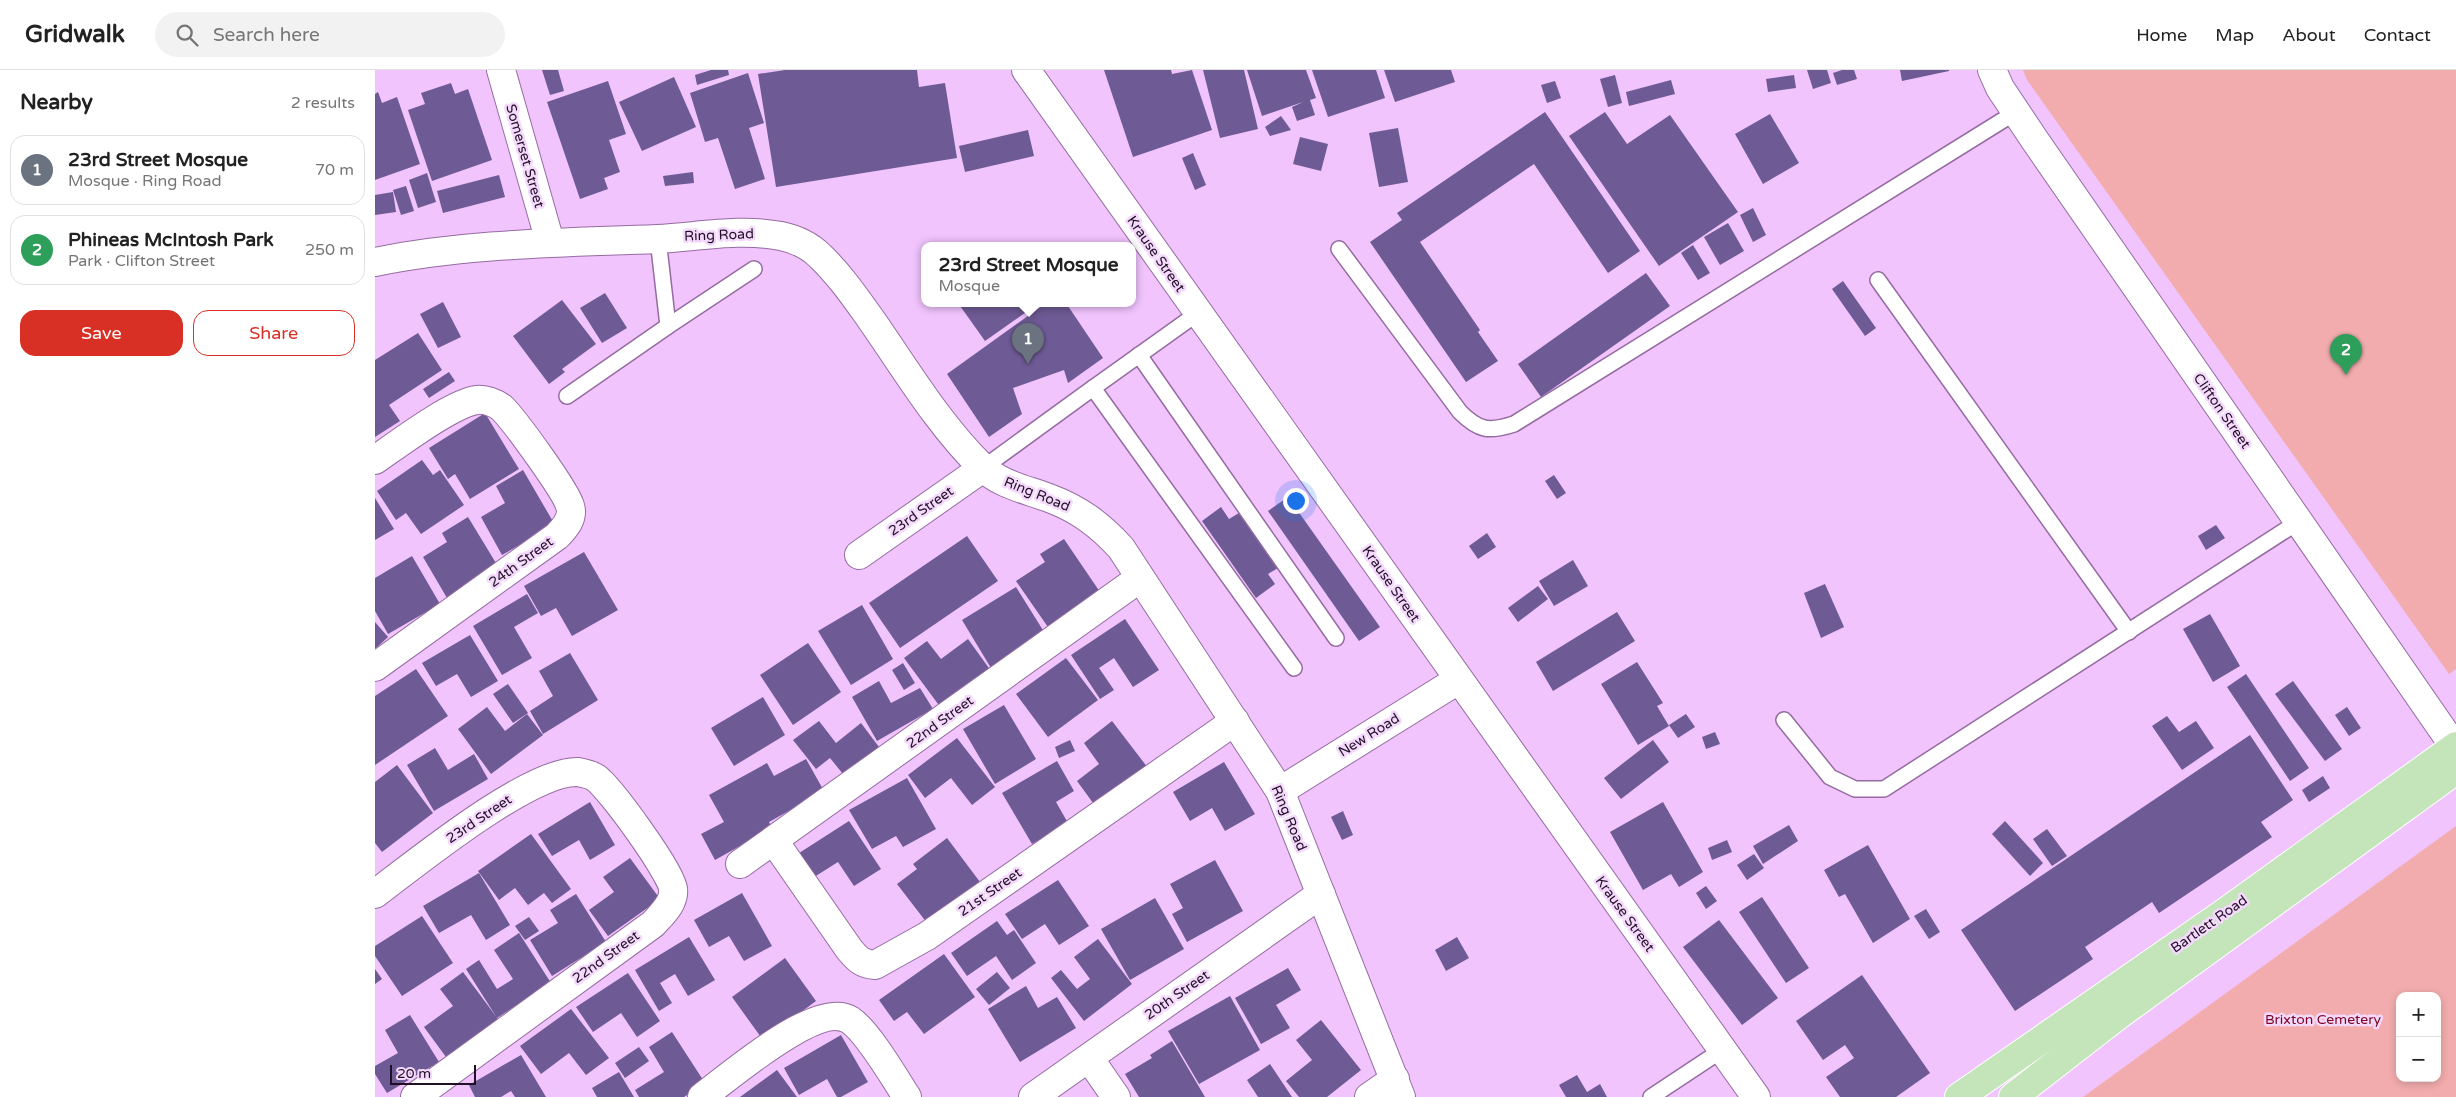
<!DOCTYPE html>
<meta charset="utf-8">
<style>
:root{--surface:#fff;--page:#f2f2f2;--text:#222;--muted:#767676;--line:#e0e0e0;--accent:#d93025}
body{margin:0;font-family:"Varela Round",sans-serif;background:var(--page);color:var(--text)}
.controls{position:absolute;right:15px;bottom:15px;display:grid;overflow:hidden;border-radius:10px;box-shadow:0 2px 8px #0003}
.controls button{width:45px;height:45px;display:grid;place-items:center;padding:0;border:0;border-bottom:1px solid var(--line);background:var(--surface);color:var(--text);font:25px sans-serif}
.scale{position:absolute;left:15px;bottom:12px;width:86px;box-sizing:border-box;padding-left:5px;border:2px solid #201024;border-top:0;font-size:14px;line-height:18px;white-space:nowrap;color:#201024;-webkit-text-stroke:4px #f4d9fc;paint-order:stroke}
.you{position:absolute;left:920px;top:430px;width:18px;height:18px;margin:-12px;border:4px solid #fff;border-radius:50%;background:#1a73e8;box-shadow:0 0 0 8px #1a73e833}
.badge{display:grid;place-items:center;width:32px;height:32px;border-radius:50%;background:var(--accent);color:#fff;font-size:16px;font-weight:700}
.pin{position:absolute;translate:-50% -41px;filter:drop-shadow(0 1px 2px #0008)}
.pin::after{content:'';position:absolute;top:26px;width:18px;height:15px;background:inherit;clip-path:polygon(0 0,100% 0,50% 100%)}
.popup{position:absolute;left:546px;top:172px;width:215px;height:65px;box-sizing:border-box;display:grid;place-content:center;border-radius:10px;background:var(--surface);filter:drop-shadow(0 1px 4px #0005);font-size:16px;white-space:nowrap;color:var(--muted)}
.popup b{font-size:19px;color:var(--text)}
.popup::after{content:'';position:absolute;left:50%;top:100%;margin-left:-10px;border:10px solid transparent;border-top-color:var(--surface)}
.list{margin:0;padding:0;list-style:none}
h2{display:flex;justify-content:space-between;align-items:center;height:65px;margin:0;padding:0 20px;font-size:21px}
h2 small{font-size:16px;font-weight:400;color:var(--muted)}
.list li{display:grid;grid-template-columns:32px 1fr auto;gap:15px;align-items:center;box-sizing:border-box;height:70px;margin:0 10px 10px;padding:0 10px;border:1px solid var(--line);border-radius:15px}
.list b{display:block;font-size:19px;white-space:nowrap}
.list p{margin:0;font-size:16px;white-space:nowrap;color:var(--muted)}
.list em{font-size:16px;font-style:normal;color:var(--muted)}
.actions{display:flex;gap:10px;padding:15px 20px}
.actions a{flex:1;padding:11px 0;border:1px solid var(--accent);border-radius:15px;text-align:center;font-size:18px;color:var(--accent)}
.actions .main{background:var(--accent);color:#fff}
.icon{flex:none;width:28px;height:28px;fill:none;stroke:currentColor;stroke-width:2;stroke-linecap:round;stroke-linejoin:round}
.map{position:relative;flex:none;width:2081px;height:1027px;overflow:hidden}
header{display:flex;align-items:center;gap:30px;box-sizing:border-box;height:70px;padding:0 25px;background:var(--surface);border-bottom:1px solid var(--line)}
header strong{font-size:24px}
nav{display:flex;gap:28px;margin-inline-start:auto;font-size:18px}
.search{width:350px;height:45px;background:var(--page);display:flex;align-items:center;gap:12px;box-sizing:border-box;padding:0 18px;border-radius:28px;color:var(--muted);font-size:19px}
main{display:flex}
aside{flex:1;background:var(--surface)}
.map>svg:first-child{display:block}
.green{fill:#f2acad;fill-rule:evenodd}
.building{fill:#6e5a94}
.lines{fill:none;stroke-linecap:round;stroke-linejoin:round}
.service-casing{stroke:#956ca1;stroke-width:18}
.minor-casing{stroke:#956ca1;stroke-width:30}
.primary-casing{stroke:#fff;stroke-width:30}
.service{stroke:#fff;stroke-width:15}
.minor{stroke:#fff;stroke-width:28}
.primary{stroke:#c4e5ba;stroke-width:28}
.labels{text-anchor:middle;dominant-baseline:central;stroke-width:5;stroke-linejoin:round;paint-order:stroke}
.street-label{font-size:14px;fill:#201024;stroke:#f4d9fc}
.park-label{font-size:14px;fill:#7c0420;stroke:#f4d9fc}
</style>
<header>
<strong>Gridwalk</strong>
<div class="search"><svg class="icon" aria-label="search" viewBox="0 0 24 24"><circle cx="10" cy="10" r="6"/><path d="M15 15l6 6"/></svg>Search here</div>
<nav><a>Home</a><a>Map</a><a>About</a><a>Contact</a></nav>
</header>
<main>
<aside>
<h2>Nearby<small>2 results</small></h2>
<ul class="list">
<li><span class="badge" style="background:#6b7280">1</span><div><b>23rd Street Mosque</b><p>Mosque · Ring Road</p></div><em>70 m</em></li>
<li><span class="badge" style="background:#2e9e5b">2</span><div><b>Phineas McIntosh Park</b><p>Park · Clifton Street</p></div><em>250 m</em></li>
</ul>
<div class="actions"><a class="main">Save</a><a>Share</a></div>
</aside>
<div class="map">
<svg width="2081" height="1027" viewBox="0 0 2081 1027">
<rect width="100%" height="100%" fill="#f1c4fe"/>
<g class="green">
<path d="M1648,0H2081V599L2074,604L1652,10Z"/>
<path d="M2081,756V1027H1708ZM2025,926H2062V1008H2025Z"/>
</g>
<g class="building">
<path d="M167,0H183L189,21L175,25Z"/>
<path d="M336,0H353L354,5L322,15L320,5Z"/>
<path d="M410,0H542L544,17L570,13L582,88L401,117L383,4Z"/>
<path d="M729,0H796L797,4L817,0L837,60L758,87Z"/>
<path d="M828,0H869L883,59L845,68Z"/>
<path d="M872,0H931L941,28L935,30L940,45L922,51L917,37L928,32L887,46Z"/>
<path d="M937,0H1001L1010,28L953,47Z"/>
<path d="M1009,0H1076L1080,12L1020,32Z"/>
<path d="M1432,0H1452L1456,13L1438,19Z"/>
<path d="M1467,0H1479L1482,9L1462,15L1458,3Z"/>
<path d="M1525,0H1574V1L1527,11Z"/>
<path d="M373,3L389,53L374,58L390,109L360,119L343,68L330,72L315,23Z"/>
<path d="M1240,5L1247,33L1233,37L1225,9Z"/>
<path d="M1419,5L1421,18L1393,22L1391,9Z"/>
<path d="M299,7L321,57L267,81L244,32Z"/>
<path d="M1296,10L1300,24L1254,36L1251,22Z"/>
<path d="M233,11L251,64L234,70L245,102L229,108L233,119L205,129L172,32Z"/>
<path d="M1180,11L1186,28L1172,33L1166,15Z"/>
<path d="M76,13L80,24L93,19L117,90L57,111L33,40L50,34L46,23Z"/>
<path d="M3,22L7,33L22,27L45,94L0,110V24Z"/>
<path d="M1170,42L1265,181L1233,203L1159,94L1045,172L1105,260L1103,262L1123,291L1091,312L995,172L1027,150L1022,143Z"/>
<path d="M1230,42L1252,74L1295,45L1363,142L1284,196L1194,66Z"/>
<path d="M1395,44L1424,93L1388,114L1360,64Z"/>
<path d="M906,46L916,60L895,66L890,57Z"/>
<path d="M1023,58L1033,112L1004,117L994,63Z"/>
<path d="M653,60L659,86L590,102L584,76Z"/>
<path d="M925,67L953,74L946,101L918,94Z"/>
<path d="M818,83L831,115L820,120L807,88Z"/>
<path d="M318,102L319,113L290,116L288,106Z"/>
<path d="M52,103L61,132L43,138L34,110Z"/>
<path d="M124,105L130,127L68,143L62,121Z"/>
<path d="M31,116L39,141L26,145L18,120Z"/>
<path d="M18,122L21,142L0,145V125Z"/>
<path d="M1378,138L1391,165L1378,172L1365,145Z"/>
<path d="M1353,153L1369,181L1345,195L1329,167Z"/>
<path d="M1318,175L1335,203L1323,210L1306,183Z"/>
<path d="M1271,203L1295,236L1166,327L1143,294Z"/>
<path d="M1468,211L1501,258L1490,266L1457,219Z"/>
<path d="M230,223L252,258L227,273L205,238Z"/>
<path d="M187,230L221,274L187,299L190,302L174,314L138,266Z"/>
<path d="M68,232L86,267L63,278L45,244Z"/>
<path d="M583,233H664L610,271Z"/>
<path d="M671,233H691L728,288L693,313L689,300L638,318L647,344L614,367L572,304Z"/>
<path d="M43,263L67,300L14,335L25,351L0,367V290Z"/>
<path d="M74,302L80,311L54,328L48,319Z"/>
<path d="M110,343L144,399L95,429L80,404L73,409L54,378Z"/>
<path d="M47,390L58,405L65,400L89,435L46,464L31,443L21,450L2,421Z"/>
<path d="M148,400L180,455L127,485L106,447L130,433L121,416Z"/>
<path d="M1179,405L1191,423L1182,429L1170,411Z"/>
<path d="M913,427L1005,557L984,571L893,441Z"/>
<path d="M0,428L19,459L0,470Z"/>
<path d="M846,437L854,449L864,443L903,498L893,504L900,514L881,528L827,451Z"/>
<path d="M93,447L124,498L72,528L48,487L72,472L67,463Z"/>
<path d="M1841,455L1850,468L1831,480L1823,466Z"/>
<path d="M1112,463L1121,477L1103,489L1094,476Z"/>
<path d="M592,466L623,511L525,578L494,533Z"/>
<path d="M689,469L727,525L675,560L641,511L670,492L665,484Z"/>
<path d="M209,482L243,540L197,566L181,538L166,546L149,516Z"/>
<path d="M37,486L65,534L13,564L0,541V508Z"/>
<path d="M1198,490L1213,516L1179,536L1164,511Z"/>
<path d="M1450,514L1469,557L1446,568L1429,523Z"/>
<path d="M1163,516L1173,529L1143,552L1133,538Z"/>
<path d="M641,517L671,565L616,598L587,550Z"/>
<path d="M152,524L163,543L139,557L157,588L127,605L98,556Z"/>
<path d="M487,535L518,589L476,615L443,561Z"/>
<path d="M1242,542L1260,571L1178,621L1161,592Z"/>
<path d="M1835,544L1865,596L1838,612L1808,559Z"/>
<path d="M750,549L784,600L758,617L739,588L724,598L739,620L725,629L696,585Z"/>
<path d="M0,552L13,567L0,579Z"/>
<path d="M95,565L123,611L96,627L82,604L61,616L47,593Z"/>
<path d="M593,569L616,601L566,638L529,588L552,571L566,589Z"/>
<path d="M433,573L466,622L418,655L385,605Z"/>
<path d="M195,583L223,630L168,664L155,641L178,626L164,601Z"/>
<path d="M691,588L723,630L673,667L641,624Z"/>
<path d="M1262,592L1288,633L1282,636L1294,656L1263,675L1226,614Z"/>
<path d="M528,593L540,613L529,620L517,600Z"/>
<path d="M41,599L73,646L0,695V626Z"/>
<path d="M1871,604L1934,698L1915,711L1852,617Z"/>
<path d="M504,611L516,633L545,618L558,639L502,671L477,627Z"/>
<path d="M1918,611L1967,679L1950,691L1900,624Z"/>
<path d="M133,614L153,643L138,653L118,624Z"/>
<path d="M388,627L410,665L359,696L336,658Z"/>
<path d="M629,635L661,689L620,714L588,659Z"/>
<path d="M112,637L130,661L152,644L168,665L116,704L83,659Z"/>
<path d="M1972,637L1986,658L1974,666L1960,645Z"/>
<path d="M1311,644L1320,657L1303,668L1294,655Z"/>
<path d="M1792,646L1804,662L1821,651L1839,678L1807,700L1777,656Z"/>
<path d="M444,651L461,673L486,653L504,677L468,704L455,688L441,699L418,670Z"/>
<path d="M737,651L773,698L721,737L702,711L724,694L709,673Z"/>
<path d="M1340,662L1345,674L1331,679L1327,667Z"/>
<path d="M1875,665L1918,730L1886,752L1897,767L1784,843L1777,832L1710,877L1718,889L1640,941L1586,860Z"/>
<path d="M582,668L620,717L597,735L576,708L550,728L533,705Z"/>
<path d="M695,670L700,681L684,688L680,677Z"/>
<path d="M1278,670L1294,692L1246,729L1229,708Z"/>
<path d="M60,678L73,700L99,684L113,709L59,741L32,695Z"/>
<path d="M431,689L449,721L394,752L397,758L340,790L326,764L349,752L334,725L392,693L399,706Z"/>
<path d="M682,691L699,721L681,732L693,753L657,774L627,723Z"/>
<path d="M849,692L880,744L850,761L837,738L815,751L798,722Z"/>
<path d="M22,695L58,743L7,782L0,773V712Z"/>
<path d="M1948,706L1955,718L1934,732L1927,720Z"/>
<path d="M532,708L561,759L528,777L521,766L497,779L474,740Z"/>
<path d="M215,732L240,775L215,790L204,770L177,786L163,764Z"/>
<path d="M1288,732L1328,802L1304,817L1296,804L1268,820L1235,762Z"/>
<path d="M968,741L978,765L967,770L956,747Z"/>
<path d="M474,751L506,799L479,816L463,792L436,809L421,785Z"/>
<path d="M1630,751L1668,793L1655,806L1617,764Z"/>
<path d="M1414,755L1423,771L1388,794L1378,776Z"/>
<path d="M1672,759L1692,786L1677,796L1658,769Z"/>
<path d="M156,764L196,819L177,833L169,823L153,835L140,818L124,830L103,801Z"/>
<path d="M572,768L605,812L552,853L522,814L542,799L538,794Z"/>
<path d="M1352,770L1357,782L1337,790L1333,778Z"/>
<path d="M1493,775L1535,849L1498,873L1470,824L1464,827L1449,800Z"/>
<path d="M1379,784L1389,798L1372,810L1362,795Z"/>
<path d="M255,788L285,829L233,866L214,840L239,822L228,807Z"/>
<path d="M840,790L868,841L812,872L797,844L808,838L795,814Z"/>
<path d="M104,803L135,855L111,870L96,845L64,863L48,836Z"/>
<path d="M683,810L714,856L684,875L670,854L647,869L630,844Z"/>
<path d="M1331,816L1342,831L1331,839L1321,823Z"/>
<path d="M367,823L397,876L369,891L354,866L334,877L319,850Z"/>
<path d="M201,824L231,872L177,906L155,870L183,853L175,840Z"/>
<path d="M1387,827L1434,898L1411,913L1364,842Z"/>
<path d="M780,828L809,879L755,910L726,859Z"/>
<path d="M1551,839L1565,862L1554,869L1539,846Z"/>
<path d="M47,846L78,893L27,926L0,886V876Z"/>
<path d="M154,847L164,861L150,870L140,856Z"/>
<path d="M1344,850L1403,928L1367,955L1308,877Z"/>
<path d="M622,851L632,865L639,860L661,893L637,910L621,886L592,906L576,883Z"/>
<path d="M144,863L176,913L122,948L91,899L104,890L122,919L138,909L119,880Z"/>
<path d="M314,867L340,910L313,926L300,904L285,913L297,933L284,941L260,900Z"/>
<path d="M1082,867L1094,888L1071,901L1060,880Z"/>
<path d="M723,869L757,914L709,951L676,908L686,900L702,919L715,909L699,887Z"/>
<path d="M569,884L600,927L549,964L532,942L519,951L504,930Z"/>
<path d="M410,888L441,931L388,970L357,927Z"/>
<path d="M913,898L926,920L901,935L915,958L886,974L860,928Z"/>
<path d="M0,899L7,909L0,914Z"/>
<path d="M88,902L123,949L71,987L49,957L78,936L65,919Z"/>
<path d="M622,902L635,918L614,935L601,919Z"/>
<path d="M253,903L285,951L262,967L246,943L218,962L201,937Z"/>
<path d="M1487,905L1555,1003L1521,1027H1465L1451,1007L1479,988L1470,975L1448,990L1421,951Z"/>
<path d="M651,916L663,938L682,927L701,958L645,992L613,939Z"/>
<path d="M855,926L885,980L824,1014L793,961Z"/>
<path d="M196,939L234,988L211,1005L194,983L166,1004L145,976Z"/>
<path d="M35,945L64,992L12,1023L0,1004V996L23,983L10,960Z"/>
<path d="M946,950L986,1000L952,1027H924L911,1011L937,990L921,970Z"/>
<path d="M297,962L330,1013L309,1027H264L260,1020L289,1002L274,977Z"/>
<path d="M466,965L493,1012L466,1027H462L452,1009L424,1025L409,998Z"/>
<path d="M797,971L830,1027H764L750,1004L777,988L775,985Z"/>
<path d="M264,977L274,991L250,1008L240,993Z"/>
<path d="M146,985L171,1027H140L136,1021L126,1027H100L94,1015Z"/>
<path d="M895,994L917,1027H883L872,1010Z"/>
<path d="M402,1000L422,1027H365Z"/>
<path d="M244,1002L259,1027H222L217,1018Z"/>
<path d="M1202,1005L1212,1022L1225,1014L1232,1027H1191L1184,1015Z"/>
</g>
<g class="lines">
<defs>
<g id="service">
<path d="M283,169L293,256L379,199"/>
<path d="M964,179L1085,342C1104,361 1114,362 1139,354L1641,42"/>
<path d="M1503,210L1754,562"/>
<path d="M823,243L718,318L919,598"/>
<path d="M764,285L961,568"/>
<path d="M192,326L293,256"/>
<path d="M608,398L718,318"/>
<path d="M1409,650L1455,707L1480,719H1509L1923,452"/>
<path d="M1276,1027L1347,980"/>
</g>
<g id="minor">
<path d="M126,0L175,172"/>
<path d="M651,0L1381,1027"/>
<path d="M1617,0L1625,18L1659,69L2081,679"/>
<path d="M0,192C93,173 188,173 282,169C323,167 365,158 406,166C420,169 435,176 445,186C464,204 480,227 495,248C530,298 563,354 607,397C626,415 650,419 674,428C704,439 725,455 746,478L905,721L1026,1027"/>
<path d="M0,390C22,375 77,333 102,330C110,329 121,333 127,338C140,351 191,421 195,436C199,448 190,458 182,466L0,597"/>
<path d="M484,485L608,398"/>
<path d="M905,721L1083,610"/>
<path d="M399,771L474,879C482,889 487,894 500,895L552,866L860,651"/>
<path d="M365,794L765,508"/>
<path d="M0,824C40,794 155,700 203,702C208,703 217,705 221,708C235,718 297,803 298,819C300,833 286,845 278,854L40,1027"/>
<path d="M714,988L741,1027"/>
<path d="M327,1027C353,1008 443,929 475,950C493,962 519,1007 532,1027"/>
<path d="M658,1027L946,824"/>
<path d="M994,1027L1020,1009"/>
</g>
<g id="primary">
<path d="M1584,1027L1849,843L2081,676"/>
<path d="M1638,1027L1745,944L2081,700"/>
</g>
</defs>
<use href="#service" class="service-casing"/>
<use href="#minor" class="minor-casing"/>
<use href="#primary" class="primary-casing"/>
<use href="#service" class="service"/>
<use href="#minor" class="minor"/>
<use href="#primary" class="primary"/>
</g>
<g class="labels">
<g class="street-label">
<text transform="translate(150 86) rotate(74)">Somerset Street</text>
<text transform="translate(344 165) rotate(-2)">Ring Road</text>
<text transform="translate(781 184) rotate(55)">Krause Street</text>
<text transform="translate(1847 341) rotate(55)">Clifton Street</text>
<text transform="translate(662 424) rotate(22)">Ring Road</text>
<text transform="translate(546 441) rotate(-35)">23rd Street</text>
<text transform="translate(146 492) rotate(-36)">24th Street</text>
<text transform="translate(1016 514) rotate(55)">Krause Street</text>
<text transform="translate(565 652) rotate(-36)">22nd Street</text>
<text transform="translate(994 665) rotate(-32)">New Road</text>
<text transform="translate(914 748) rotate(67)">Ring Road</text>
<text transform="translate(104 749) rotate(-34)">23rd Street</text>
<text transform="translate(615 822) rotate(-35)">21st Street</text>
<text transform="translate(1250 844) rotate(54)">Krause Street</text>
<text transform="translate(1834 854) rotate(-35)">Bartlett Road</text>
<text transform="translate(231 887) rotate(-36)">22nd Street</text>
<text transform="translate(802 925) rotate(-35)">20th Street</text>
</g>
<g class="park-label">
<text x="1948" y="949">Brixton Cemetery</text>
</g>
</g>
</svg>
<div class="controls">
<button>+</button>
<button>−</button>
</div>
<div class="scale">20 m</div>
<div class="you"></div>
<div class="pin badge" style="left:653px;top:294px;background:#6b7280">1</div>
<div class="popup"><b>23rd Street Mosque</b>Mosque</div>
<div class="pin badge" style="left:1971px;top:305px;background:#2e9e5b">2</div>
</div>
</main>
